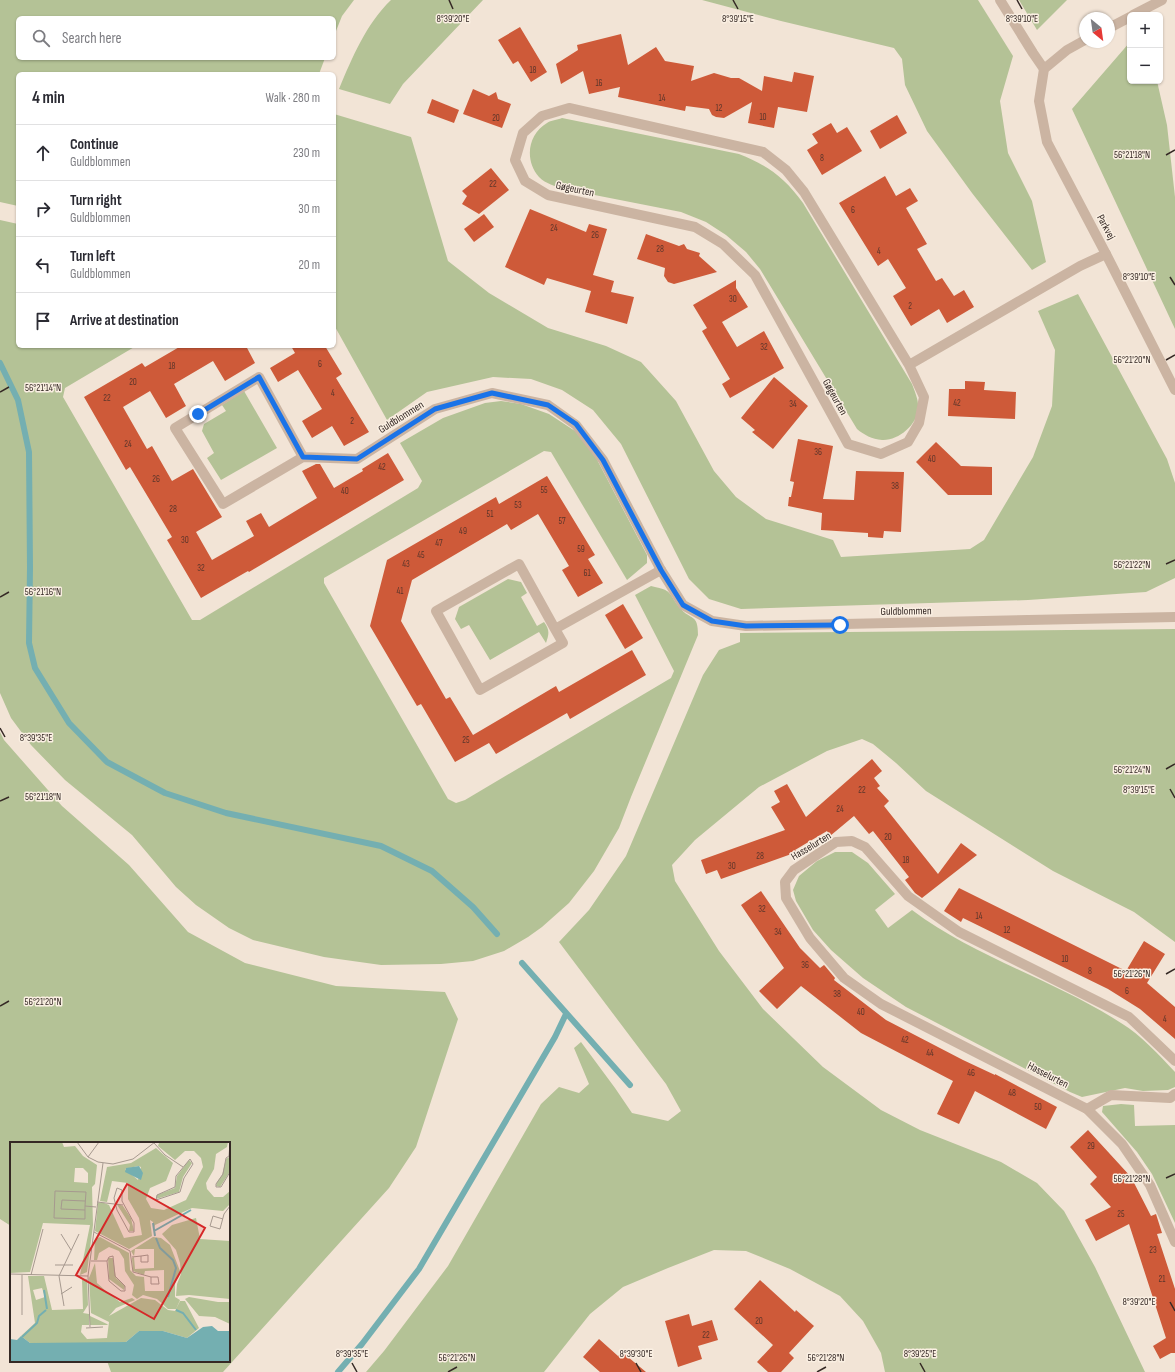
<!DOCTYPE html>
<meta charset="utf-8">
<style>
:root{--surface:#fff;--page:#f2f2f3;--text:#2b2b33;--muted:#7c7c81;--line:#e1e1e2}
body{margin:0;font-family:"Sofia Sans Condensed",sans-serif;background:var(--page);color:var(--text)}
.controls{position:absolute;right:12px;top:12px;display:grid;overflow:hidden;border-radius:6px;box-shadow:0 1px 3px #0004}
.controls button{width:36px;height:36px;display:grid;place-items:center;padding:0;border:0;border-bottom:1px solid var(--line);background:var(--surface);color:var(--text);font:20px sans-serif}
.compass{position:absolute;left:1079px;top:12px;width:36px;height:36px;border-radius:50%;background:var(--surface);box-shadow:0 1px 3px #0004;rotate:151deg}
.stop{position:absolute;width:12px;height:12px;margin:-9px;border:3px solid #1a73e8;border-radius:50%;background:#fff}
.stop.end{background:#1a73e8;border-color:#fff;box-shadow:0 1px 4px #0008}
.list{margin:0;padding:0;list-style:none}
h2{display:flex;justify-content:space-between;align-items:center;height:52px;margin:0;padding:0 16px;font-size:17px}
h2 small{font-size:13px;font-weight:400;color:var(--muted)}
.list li{display:grid;grid-template-columns:26px 1fr auto;gap:12px;align-items:center;box-sizing:border-box;height:56px;padding:0 16px;border-top:1px solid var(--line)}
.list b{display:block;font-size:15px;white-space:nowrap}
.list p{margin:0;font-size:13px;white-space:nowrap;color:var(--muted)}
.list em{font-size:13px;font-style:normal;color:var(--muted)}
.icon{flex:none;width:22px;height:22px;fill:none;stroke:currentColor;stroke-width:2;stroke-linecap:round;stroke-linejoin:round}
.map{position:relative;flex:none;width:1175px;height:1372px;overflow:hidden}
.search{position:absolute;background:var(--surface);box-shadow:0 1px 3px #0004;left:16px;top:16px;width:320px;height:44px;display:flex;align-items:center;gap:10px;box-sizing:border-box;padding:0 14px;border-radius:6px;color:var(--muted);font-size:15px}
.panel{position:absolute;background:var(--surface);box-shadow:0 1px 3px #0004;left:16px;top:72px;width:320px;height:276px;border-radius:6px}
.map>svg:first-child{display:block}
.green{fill:#b4c296}
.lines{fill:none;stroke-linecap:round;stroke-linejoin:round}
.stream{stroke:#74afb1;stroke-width:6}
.building{fill:#ce5a39}
.street{stroke:#cbb4a2;stroke-width:10}
.route{stroke:#1a73e8;stroke-width:5}
.ticks{fill:none;stroke:#352925;stroke-width:1.5}
.labels{text-anchor:middle;dominant-baseline:central;stroke-width:3;stroke-linejoin:round;paint-order:stroke}
.number-label{font-size:9px;fill:#5b352a}
.street-label{font-size:11px;fill:#352925;stroke:#faefe2}
.inset-river{fill:none;stroke:#74afb1;stroke-width:2}
.inset-road{fill:none;stroke:#a6998f;stroke-width:1}
.view{fill:#d62828;fill-opacity:0.15;stroke:#d62828;stroke-width:2}
.inset-edge{fill:none;stroke:#352925;stroke-width:2}
.ticks-label{font-size:10px;text-anchor:middle;fill:#352925;stroke:#faefe2;stroke-width:3;stroke-linejoin:round;paint-order:stroke}
</style>
<div class="map">
<svg width="1175" height="1372" viewBox="0 0 1175 1372">
<rect width="100%" height="100%" fill="#f2e4d6"/>
<g class="green">
<path d="M0,0H354L342,16L334,36V18H283L281,16L282,18H18V58H325L319,74H18V206L0,202Z"/>
<path d="M391,0H483L403,84L390,104L339,89C352,58 366,24 391,0Z"/>
<path d="M702,0H978L1013,56L1000,101L1008,153L1032,201L1046,262L1032,270L972,193L927,131L905,85L902,59L894,48L781,21Z"/>
<path d="M1019,0H1067L1037,30Z"/>
<path d="M1130,42V81H1157L1167,125L1175,197V329L1072,109Z"/>
<path d="M334,114L411,137L448,261L489,293L548,328L606,346L641,362L676,401L714,471L736,497L766,519L833,540L841,557L970,549L984,540L1033,457L1052,406L1055,350L1038,311L1078,294L1167,459L1175,483V578L1146,592L1028,600L741,609L709,599L689,579L621,444L593,410L562,390L531,379L493,377L427,392L387,420L334,325Z"/>
<path d="M562,118L739,154C767,165 785,178 803,203L912,384C915,392 919,401 918,409C917,425 898,441 882,440C872,439 864,435 857,429L760,269L746,252L726,235L706,222L681,212L564,189C555,186 546,184 539,177C524,160 528,134 547,123C551,120 557,120 562,118Z"/>
<path d="M0,220L18,224V346H136L65,388L63,397L192,620H200L418,488L422,481L400,443L443,418L485,403L501,401L521,404L549,414L575,431L593,452L647,555V563L627,580L551,452L544,451L324,578V583L448,799L456,803L465,800L671,678L674,671L635,595L651,586C674,591 667,592 680,608C691,621 698,613 698,635L631,797L619,828L594,871L569,903L542,927L528,937L504,951L473,961L441,964L381,965L324,957L253,940L229,928L196,905L176,887L132,835L65,780L31,745L11,718L0,693Z"/>
<path d="M244,391L277,448L221,480L207,458L214,453L202,431L204,424L226,411L222,405Z"/>
<path d="M508,579L521,582L527,593L521,597L537,626L544,622C550,630 549,634 546,643L539,632L490,660L469,625L461,629L455,619L459,607Z"/>
<path d="M1175,629V942L1134,912L1053,871L926,791L896,763L873,744L862,739L827,751L759,787L695,840L672,865L675,881L719,951L763,1009L823,1067L881,1110L920,1130L1001,1162L1037,1183L1064,1211L1095,1267L1145,1372H885L881,1353L863,1321L840,1296L790,1269L746,1251L714,1250L668,1268L623,1287L590,1314L544,1372H366L384,1351L448,1266L541,1104L559,1087L579,1093L589,1084L574,1048L581,1042L615,1088L632,1113L668,1121L681,1111L666,1084L559,942L589,910L626,856L703,675L719,650L740,642V633Z"/>
<path d="M0,732L4,740L62,806L129,865L188,932L245,963L336,986L445,992L458,1019L416,1147L389,1188L223,1372H111L107,1361H229V1143H11V1226L0,1219Z"/>
<path d="M835,852H852L868,863L895,894L875,910L888,928L912,910C976,958 1055,980 1121,1023C1142,1036 1158,1054 1175,1072V1087L1168,1090L1143,1091L1125,1088L1082,1097L1070,1092L906,1007L863,978L831,950L813,930L796,901L793,890L799,876L817,861Z"/>
<path d="M1121,1104L1134,1105L1135,1126L1175,1125V1223L1152,1174L1137,1152L1102,1112L1103,1106Z"/>
</g>
<g class="lines">
<g class="stream">
<path d="M0,363L18,400L29,452L30,567L29,643L35,668L69,723L107,762L165,793L226,813L381,846L432,871L473,907L497,934"/>
<path d="M522,963L630,1085"/>
<path d="M338,1372L362,1344L419,1269L555,1037L566,1014"/>
</g>
</g>
<g class="building">
<path d="M520,27L547,72L531,82L518,61L513,64L498,40Z"/>
<path d="M621,34L628,65L656,47L665,61L694,66L691,81L714,73L731,78H739L762,91L764,76L792,82L794,72L814,76L807,112L778,107L774,128L748,123L752,102L724,118L716,117L712,115L709,109L686,106L685,111L618,97L620,87L589,94L583,71L561,84L556,64L578,50L577,45Z"/>
<path d="M473,89L489,96L496,92L498,99L511,104L502,128L463,114Z"/>
<path d="M432,99L459,110L454,123L427,113Z"/>
<path d="M897,115L907,133L880,149L870,131Z"/>
<path d="M831,123L837,133L847,127L862,151L822,175L807,150L818,143L812,134Z"/>
<path d="M491,168L509,190L479,214L462,204L467,196L462,191Z"/>
<path d="M885,176L896,196L910,188L918,201L906,208L927,244L917,249L936,281L942,278L954,296L964,290L974,307L947,323L939,309L911,326L893,296L906,288L888,259L878,266L839,203Z"/>
<path d="M530,209L586,232L589,224L607,229L593,275L614,281L611,292L634,297L627,324L585,312L591,291L547,278L544,285L505,267Z"/>
<path d="M484,214L494,227L474,242L464,229Z"/>
<path d="M646,234L679,246L684,244L687,249L700,253L699,256L717,272L674,284L668,282L664,276L665,268L637,259Z"/>
<path d="M736,280V288L748,307L722,322L737,347L764,331L784,368L730,398L722,384L730,379L702,331L707,328L693,305Z"/>
<path d="M181,346H246L255,363L225,381L213,361L174,384L186,406L166,418L150,391L123,407L147,449L152,446L172,481L193,469L222,517L196,532L212,560L254,536L246,521L261,513L269,527L317,498L302,471L316,464H320L334,488L363,471L362,469L388,453L404,480L249,572L248,571L201,598L167,540L172,537L130,467L126,470L84,397L142,363L145,367Z"/>
<path d="M291,346H325L342,374L336,378L369,432L344,446L332,426L312,438L302,421L322,409L298,370L278,382L270,368L295,353Z"/>
<path d="M774,377L808,406L773,449L752,432L755,430L741,418Z"/>
<path d="M965,381L985,382L984,390L1016,392L1015,419L948,416L949,389H965Z"/>
<path d="M798,439L833,446L823,499L854,500L856,471L904,472L901,532L884,531L883,538L868,537V533L821,530L822,513L788,506L789,497H791L794,482L790,481Z"/>
<path d="M936,442L961,466L992,467V495H948L916,462Z"/>
<path d="M547,476L595,555L588,559L603,583L578,597L562,570L569,566L538,514L511,530L507,524L412,580L401,621L446,699L450,697L473,735L556,686L559,692L632,650L646,675L570,719L567,713L496,754L489,743L455,762L421,704L417,706L370,626L387,560L496,497L499,504Z"/>
<path d="M623,604L643,638L625,649L605,615Z"/>
<path d="M872,759L882,771L874,778L880,786L877,788L889,801L884,806L938,874L961,843L977,855L922,898L915,893L905,880L909,877L873,831L869,834L854,816L830,836L827,831L795,850L797,852L721,879L717,870L706,874L701,860L785,830L771,807L780,802L774,791L787,784L806,817Z"/>
<path d="M959,888L1126,971L1144,941L1165,954L1147,983L1175,1007V1039L1140,1009L1108,989L963,918L961,922L944,911Z"/>
<path d="M761,891L800,948L820,968L824,965L825,966L835,978L834,980L886,1020L963,1060L995,1075V1074L1057,1107L1046,1129L975,1091L959,1124L937,1114L953,1081L861,1033L801,986L777,1009L759,991L784,968L741,905Z"/>
<path d="M1088,1130L1131,1177L1151,1216L1156,1214L1162,1233L1157,1234L1175,1289V1353H1171L1160,1359L1153,1346L1166,1338L1129,1224L1096,1241L1085,1220L1111,1207L1090,1184L1097,1177L1070,1147Z"/>
<path d="M760,1280L795,1312L796,1310L814,1326L789,1353L794,1358L781,1372H768L757,1362L773,1345L734,1309Z"/>
<path d="M689,1314L692,1326L712,1320L718,1340L698,1346L702,1359L678,1367L665,1321Z"/>
<path d="M599,1339L618,1356L622,1352L646,1372H600L583,1357Z"/>
</g>
<g class="lines">
<g class="street">
<path d="M1000,0L1033,53L1044,69"/>
<path d="M1133,15L1162,0"/>
<path d="M1109,28L1130,17"/>
<path d="M1085,40L1067,50L1044,69L1039,101L1047,142L1106,254L1175,390"/>
<path d="M909,365L804,192L786,170L763,152L569,108L542,116L523,133L515,160L525,181L548,195L695,227L723,244L755,275L848,444L881,454L908,442L919,423L924,397L909,365L1080,266L1106,254"/>
<path d="M303,457L259,377L175,428L223,504L303,457L357,459L435,409L492,393L548,405L576,425L603,460L661,570L683,605L712,621L746,626L1175,617"/>
<path d="M555,629L563,643L480,690L436,611L519,564L555,629L661,570"/>
<path d="M1175,1061L1129,1017L959,932L908,896L865,847L852,841L836,842L794,870L785,882L786,898L810,938L844,978L881,1004L1087,1109L1122,1144L1150,1185L1175,1242"/>
<path d="M1087,1109L1111,1095L1170,1098L1175,1094"/>
</g>
</g>
<g class="lines">
<path class="route" d="M198,414L259,377L303,457L357,459L435,409L492,393L548,405L576,424L603,460L661,570L683,605L712,621L746,626L840,625"/>
</g>
<path class="ticks" d="M449,0L453,9M733,0L738,9M1017,0L1022,9M1166,155L1175,150M1170,277L1175,285M1166,360L1175,355M0,392L9,387M1166,564L1175,560M0,597L9,592M0,728L5,737M1166,769L1175,764M1170,789L1175,798M0,801L9,797M1166,974L1175,969M0,1006L9,1001M1166,1178L1175,1174M1170,1302L1175,1311M352,1363L357,1372M636,1363L641,1372M920,1363L925,1372M448,1372L457,1367M817,1372L826,1367"/>
<g class="labels">
<g class="number-label">
<text x="533" y="70">18</text>
<text x="599" y="83">16</text>
<text x="662" y="98">14</text>
<text x="719" y="108">12</text>
<text x="763" y="117">10</text>
<text x="496" y="118">20</text>
<text x="822" y="158">8</text>
<text x="493" y="184">22</text>
<text x="853" y="210">6</text>
<text x="554" y="228">24</text>
<text x="595" y="235">26</text>
<text x="660" y="249">28</text>
<text x="879" y="251">4</text>
<text x="733" y="299">30</text>
<text x="910" y="306">2</text>
<text x="764" y="347">32</text>
<text x="320" y="364">6</text>
<text x="172" y="366">18</text>
<text x="133" y="382">20</text>
<text x="333" y="393">4</text>
<text x="107" y="398">22</text>
<text x="957" y="403">42</text>
<text x="793" y="404">34</text>
<text x="352" y="421">2</text>
<text x="128" y="444">24</text>
<text x="818" y="452">36</text>
<text x="932" y="459">40</text>
<text x="382" y="467">42</text>
<text x="156" y="479">26</text>
<text x="895" y="486">38</text>
<text x="544" y="490">55</text>
<text x="345" y="491">40</text>
<text x="518" y="505">53</text>
<text x="173" y="509">28</text>
<text x="490" y="514">51</text>
<text x="562" y="521">57</text>
<text x="463" y="531">49</text>
<text x="185" y="540">30</text>
<text x="439" y="543">47</text>
<text x="581" y="549">59</text>
<text x="421" y="555">45</text>
<text x="406" y="564">43</text>
<text x="201" y="568">32</text>
<text x="587" y="573">61</text>
<text x="400" y="591">41</text>
<text x="466" y="740">25</text>
<text x="862" y="790">22</text>
<text x="840" y="809">24</text>
<text x="888" y="837">20</text>
<text x="760" y="856">28</text>
<text x="906" y="860">18</text>
<text x="732" y="866">30</text>
<text x="762" y="909">32</text>
<text x="979" y="916">14</text>
<text x="1007" y="930">12</text>
<text x="778" y="932">34</text>
<text x="1065" y="959">10</text>
<text x="805" y="965">36</text>
<text x="1090" y="971">8</text>
<text x="1127" y="991">6</text>
<text x="837" y="994">38</text>
<text x="861" y="1012">40</text>
<text x="1165" y="1019">4</text>
<text x="905" y="1040">42</text>
<text x="930" y="1053">44</text>
<text x="971" y="1073">46</text>
<text x="1012" y="1093">48</text>
<text x="1038" y="1107">50</text>
<text x="1091" y="1146">29</text>
<text x="1121" y="1214">25</text>
<text x="1153" y="1250">23</text>
<text x="1162" y="1279">21</text>
<text x="759" y="1321">20</text>
<text x="706" y="1335">22</text>
</g>
<g class="street-label">
<text transform="translate(575 189) rotate(12)">Gøgeurten</text>
<text transform="translate(1106 227) rotate(62)">Parkvej</text>
<text transform="translate(835 397) rotate(61)">Gøgeurten</text>
<text transform="translate(401 417) rotate(-32)">Guldblommen</text>
<text transform="translate(906 611) rotate(-1)">Guldblommen</text>
<text transform="translate(811 846) rotate(-31)">Hasselurten</text>
<text transform="translate(1048 1075) rotate(27)">Hasselurten</text>
</g>
</g>
<g transform="translate(10 1142)">
<rect width="220" height="220" fill="#f2e4d6"/>
<path d="M0,0H52L54,5L65,4L73,14L87,23L85,42L82,45L83,83L77,130L70,133L80,83L33,81L20,130L0,131ZM65,26H73L78,31V41L64,40ZM218,0L217,5L206,12L204,27L196,41L197,47L204,55H213L220,49V62L213,69L182,66L145,83L144,86L143,80L140,78L142,94L119,107L85,89L88,61H94L99,63L114,96L132,93L129,76L118,57V41L102,39L97,60L90,59L97,25L121,21L146,6L163,21L156,39L140,46L136,57L141,66L154,68L176,58L193,25L191,16L184,9H175L165,18L148,4L149,1ZM128,24L131,25L128,38L115,27ZM219,15V31L210,45L206,44L207,40L212,33L216,17ZM179,18L182,21L173,35L169,50L146,57L147,53L165,46L167,34ZM106,61L113,64L121,76L124,89H119L120,83ZM186,76L190,97L220,99V157L179,153L166,154L167,142L171,132L170,121L166,108L152,92L162,83ZM90,95L119,111L120,128L126,134L134,135L135,149H154V128L135,129L134,133L123,129L122,116L124,115L125,127L144,126V107H125L124,114L121,109L143,95L151,96L160,103L170,129L165,142V155L170,158L166,167H158L147,157L133,153L127,157L122,153L124,143L115,129L114,117L109,109L99,105L89,111L87,118H84L85,97ZM98,116H103L106,136L115,144L114,148L99,137ZM85,121L87,141L98,151L110,160L122,156L125,158L106,166L99,174L131,156L145,158L158,168L165,169L170,159H175L189,186L177,196L153,189H129L116,200L95,201H20L11,194L25,181L18,134H34L42,168L73,167L72,138L77,137L78,163L73,171L79,172V183H72L71,190L77,197L97,196L99,180L81,171L79,136ZM32,146L35,155L26,158L23,148ZM179,155L208,160H220V182L205,175L189,174L175,157ZM80,174L97,182L98,183H80Z" fill="#b4c296" fill-rule="evenodd"/>
<path d="M129,24L133,31L131,38L115,30L116,26ZM202,184L208,189H220V220H0V197L7,198L11,194L20,201L116,200L129,189H153L177,196L193,185Z" fill="#74afb1"/>
<path class="inset-river" d="M143,81L145,94M144,89L181,68M146,96L150,106L163,118L166,126L158,155M34,148L37,167M166,168L173,171L186,188M12,195L27,181L29,174L36,168"/>
<path class="inset-road" d="M67,0L78,15L88,20L103,22L123,17L145,0M144,1L155,13L173,25M220,1L219,14L216,16L213,32L206,42V45H211L220,30M78,15L89,0M180,17L183,22L174,36L170,50L146,58L147,53L165,45L166,34ZM107,46L112,48V59L124,81V90H119L107,68L104,56ZM87,60L113,63M75,64V77L44,76L45,49L76,50L75,64L86,65M75,68L51,67L52,58L75,59M213,77L203,74L200,84L210,87L214,72L220,64M84,90L120,109L123,130L141,135V142H149L148,135H141M51,92L61,108M122,115L131,114V120H138V113L131,114M81,119H97L99,115L103,114L105,134L115,144V149H111L99,139L97,119M45,123H63M0,132L78,134M21,133L33,87M51,152L62,145M54,164L49,134L69,92M12,173V133M80,185L78,134L93,21M76,186L93,185"/>
<path class="view" d="M117,42L195,86L144,177L66,133Z"/>
<rect width="220" height="220" class="inset-edge"/>
</g>
<g class="ticks-label">
<text x="453" y="22">8°39'20"E</text>
<text x="738" y="22">8°39'15"E</text>
<text x="1022" y="22">8°39'10"E</text>
<text x="1132" y="158">56°21'18"N</text>
<text x="1139" y="280">8°39'10"E</text>
<text x="1132" y="363">56°21'20"N</text>
<text x="43" y="391">56°21'14"N</text>
<text x="1132" y="568">56°21'22"N</text>
<text x="43" y="595">56°21'16"N</text>
<text x="36" y="741">8°39'35"E</text>
<text x="1132" y="773">56°21'24"N</text>
<text x="1139" y="793">8°39'15"E</text>
<text x="43" y="800">56°21'18"N</text>
<text x="1132" y="977">56°21'26"N</text>
<text x="43" y="1005">56°21'20"N</text>
<text x="1132" y="1182">56°21'28"N</text>
<text x="1139" y="1305">8°39'20"E</text>
<text x="352" y="1357">8°39'35"E</text>
<text x="636" y="1357">8°39'30"E</text>
<text x="920" y="1357">8°39'25"E</text>
<text x="457" y="1361">56°21'26"N</text>
<text x="826" y="1361">56°21'28"N</text>
</g>
</svg>
<div class="controls">
<button>+</button>
<button>−</button>
</div>
<svg class="compass" viewBox="-18 -18 36 36"><path d="M0-13l5 13h-10z" fill="#e53935"/><path d="M0 13l5-13h-10z" fill="#7c7c81"/></svg>
<div class="stop" style="left:840px;top:625px"></div>
<div class="stop end" style="left:198px;top:414px"></div>
<div class="search"><svg class="icon" aria-label="search" viewBox="0 0 24 24"><circle cx="10" cy="10" r="6"/><path d="M15 15l6 6"/></svg>Search here</div>
<section class="panel">
<h2>4 min<small>Walk · 280 m</small></h2>
<ul class="list">
<li><svg class="icon" aria-label="ahead" viewBox="0 0 24 24"><path d="M12 20V5M6 11l6-6 6 6"/></svg><div><b>Continue</b><p>Guldblommen</p></div><em>230 m</em></li>
<li><svg class="icon" aria-label="right" viewBox="0 0 24 24"><path d="M7 20v-9h11M14 6l5 5-5 5"/></svg><div><b>Turn right</b><p>Guldblommen</p></div><em>30 m</em></li>
<li><svg class="icon" aria-label="left" viewBox="0 0 24 24"><path d="M17 20v-9H6M10 6l-5 5 5 5"/></svg><div><b>Turn left</b><p>Guldblommen</p></div><em>20 m</em></li>
<li><svg class="icon" aria-label="arrive" viewBox="0 0 24 24"><path d="M6 21V4h12l-3 4 3 4H6"/></svg><div><b>Arrive at destination</b></div></li>
</ul>
</section>
</div>
